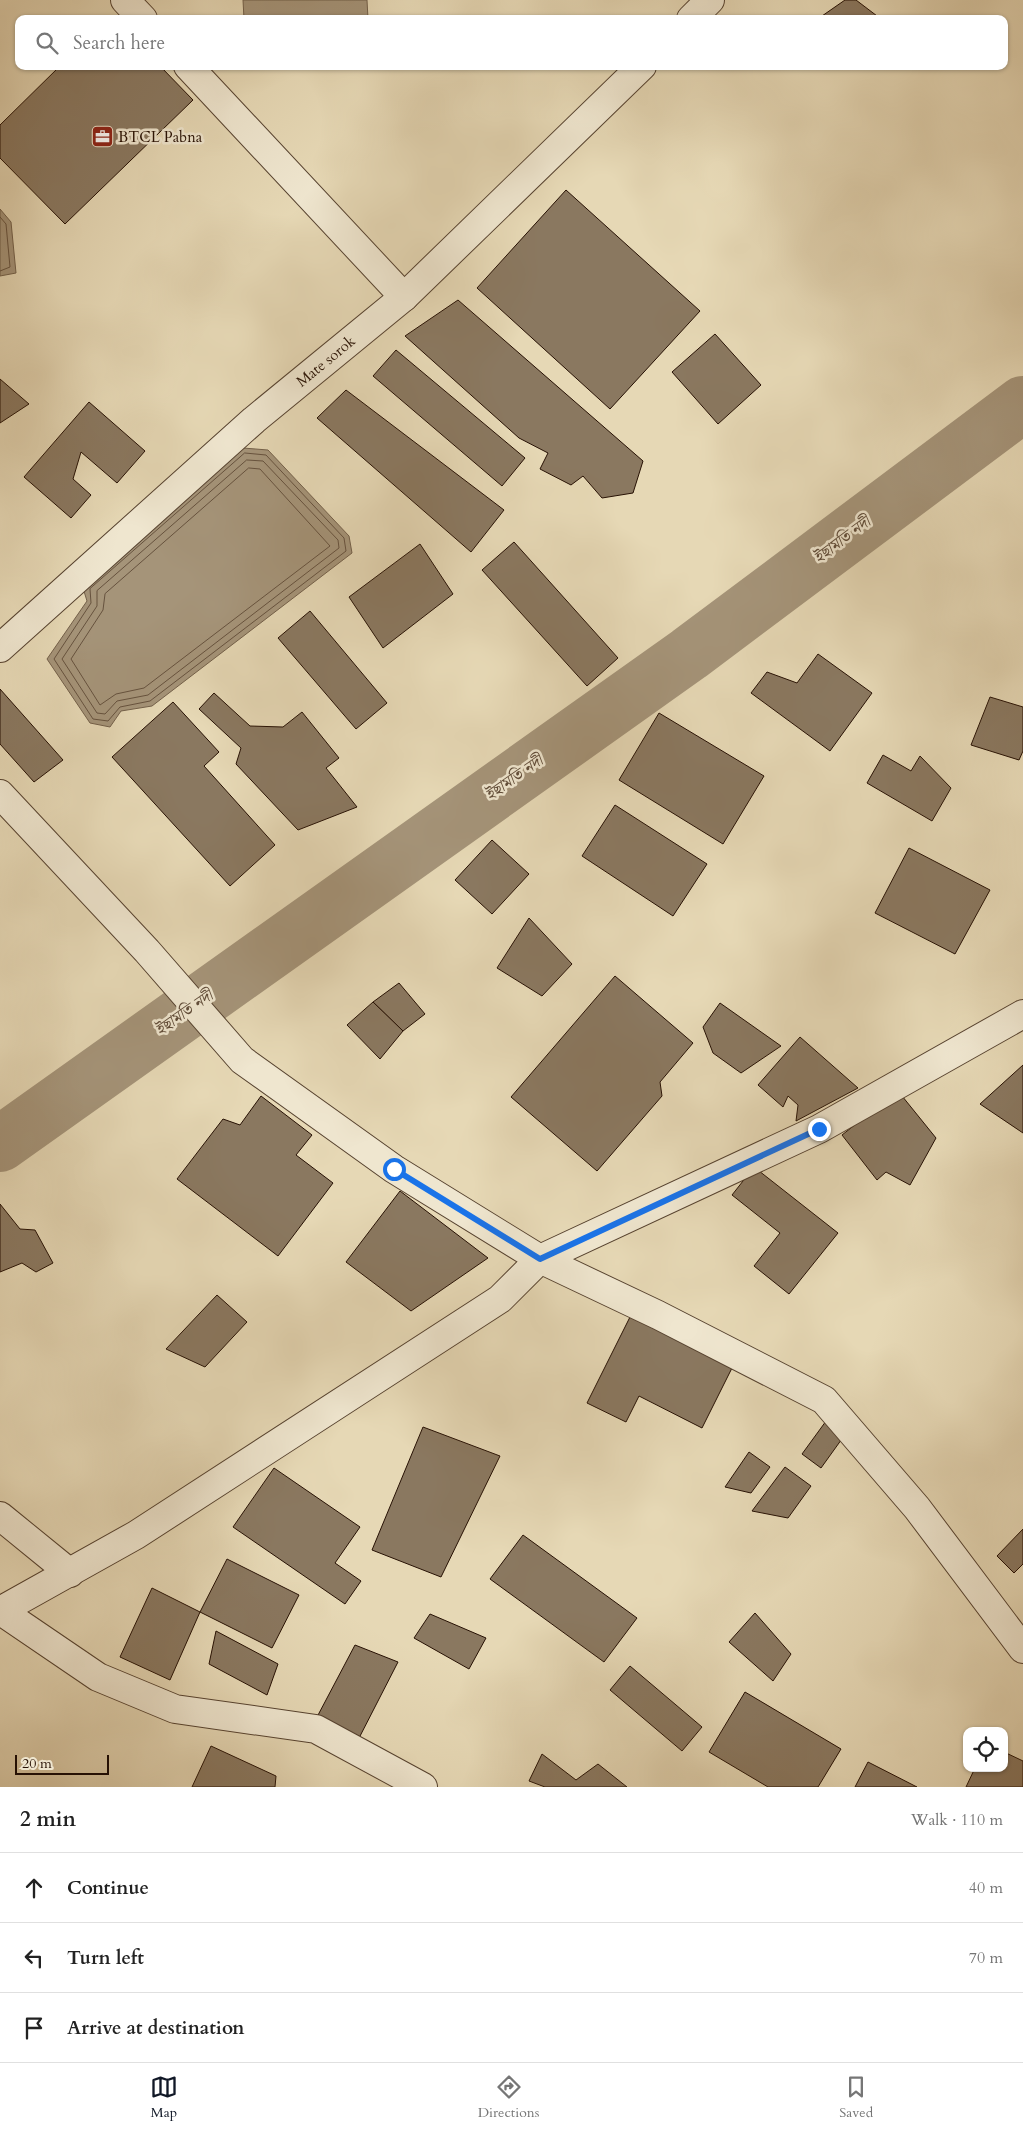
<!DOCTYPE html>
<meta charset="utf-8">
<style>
:root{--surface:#fff;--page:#f2f2f2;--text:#222;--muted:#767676;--line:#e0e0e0;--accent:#111827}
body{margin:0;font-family:Cardo,"Noto Serif Bengali",serif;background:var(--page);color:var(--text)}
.controls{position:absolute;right:15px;bottom:15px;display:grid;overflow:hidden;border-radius:10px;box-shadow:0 1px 4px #0004}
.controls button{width:45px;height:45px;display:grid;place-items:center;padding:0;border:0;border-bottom:1px solid var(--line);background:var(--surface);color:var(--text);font:25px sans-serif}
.scale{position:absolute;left:15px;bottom:12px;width:94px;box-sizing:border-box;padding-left:5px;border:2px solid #271104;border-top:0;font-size:14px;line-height:18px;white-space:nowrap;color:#271104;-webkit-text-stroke:4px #efe6cf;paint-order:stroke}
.stop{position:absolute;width:15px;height:15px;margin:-11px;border:4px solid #1a73e8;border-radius:50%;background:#fff}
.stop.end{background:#1a73e8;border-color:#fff;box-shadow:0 1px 5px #0008}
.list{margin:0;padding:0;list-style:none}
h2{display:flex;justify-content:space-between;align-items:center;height:65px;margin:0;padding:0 20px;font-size:21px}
h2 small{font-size:16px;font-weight:400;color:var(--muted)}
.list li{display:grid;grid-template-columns:32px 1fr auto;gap:15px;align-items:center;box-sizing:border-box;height:70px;padding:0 20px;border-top:1px solid var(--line)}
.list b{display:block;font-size:19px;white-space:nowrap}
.list em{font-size:16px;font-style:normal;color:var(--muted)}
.icon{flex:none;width:28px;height:28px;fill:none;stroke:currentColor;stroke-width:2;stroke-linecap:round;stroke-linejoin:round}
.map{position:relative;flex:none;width:1023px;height:1787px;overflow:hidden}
.search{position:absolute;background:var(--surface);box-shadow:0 1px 4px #0004;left:15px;right:15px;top:15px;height:55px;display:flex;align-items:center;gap:12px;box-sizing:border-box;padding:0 18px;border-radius:10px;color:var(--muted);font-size:19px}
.sheet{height:275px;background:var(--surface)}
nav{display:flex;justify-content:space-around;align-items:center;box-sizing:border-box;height:70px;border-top:1px solid var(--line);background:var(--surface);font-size:14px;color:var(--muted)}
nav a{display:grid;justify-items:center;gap:2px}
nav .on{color:var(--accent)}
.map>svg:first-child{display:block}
.water{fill:#a59479;stroke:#73604a}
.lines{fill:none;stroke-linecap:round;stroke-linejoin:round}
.shore{stroke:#66523e;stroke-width:1}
.river{stroke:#a59479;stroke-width:56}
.building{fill:#8a7860;stroke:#271104}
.street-casing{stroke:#574330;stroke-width:30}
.street{stroke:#efe6cf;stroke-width:28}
.route{stroke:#1a73e8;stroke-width:6}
.labels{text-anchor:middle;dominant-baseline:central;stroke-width:5;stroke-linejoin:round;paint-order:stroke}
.poi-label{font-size:15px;fill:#271104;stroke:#efe6cf;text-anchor:start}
.street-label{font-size:15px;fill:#271104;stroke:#efe6cf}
.water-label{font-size:16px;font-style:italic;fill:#604c39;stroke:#efe6cf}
</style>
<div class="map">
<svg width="1023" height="1787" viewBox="0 0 1023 1787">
<rect width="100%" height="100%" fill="#e6d8b5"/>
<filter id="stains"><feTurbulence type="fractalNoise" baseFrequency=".004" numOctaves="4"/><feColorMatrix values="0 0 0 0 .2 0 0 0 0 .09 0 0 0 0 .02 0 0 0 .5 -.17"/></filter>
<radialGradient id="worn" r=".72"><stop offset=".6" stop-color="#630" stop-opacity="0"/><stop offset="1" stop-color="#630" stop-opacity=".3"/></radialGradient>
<g class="water">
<path d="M243,0H367L368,19H244Z"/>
<path d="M0,209L11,222L16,273L0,276Z"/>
<path d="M243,448L268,450L349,536L352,553L152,706L121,711L110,727L90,723L47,659L87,601L83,588Z"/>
</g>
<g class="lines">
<g class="shore">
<path d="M0,217L6,224L10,267L0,271"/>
<path d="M245,453L266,455L344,538L346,551L150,701L120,707L108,721L93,719L54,659L91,603L90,589Z"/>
<path d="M247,460L263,461L338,540L339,548L148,695L117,701L105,714L97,713L62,659L97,606V591Z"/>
<path d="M249,468L260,469L330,546L144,688L116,694L100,705L71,659L103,610L105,594Z"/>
</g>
<path class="river" d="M0,1144L689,654L1023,404"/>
</g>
<g class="building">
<path d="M845,0H856L881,19H825L822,16Z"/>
<path d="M60,66H160L193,100L65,224L0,158V125Z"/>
<path d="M566,190L700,311L610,409L477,288Z"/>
<path d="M458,300L643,461L633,493L602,498L583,476L571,485L540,469L548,453L519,438L405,336Z"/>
<path d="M715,334L761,385L718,424L672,372Z"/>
<path d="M396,350L525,458L502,486L373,376Z"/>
<path d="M0,379L29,404L0,423Z"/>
<path d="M346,390L504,510L471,552L317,418Z"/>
<path d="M89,402L145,451L117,483L81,452L73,479L91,495L71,518L24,477Z"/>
<path d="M514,542L618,658L587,686L482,570Z"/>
<path d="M420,544L453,594L383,648L349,597Z"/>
<path d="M310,611L387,703L356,729L278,638Z"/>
<path d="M818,654L872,693L830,751L751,693L767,672L797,683Z"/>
<path d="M0,689L63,760L34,782L0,744Z"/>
<path d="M214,693L250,726L283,727L302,712L339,758L326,768L357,807L298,830L236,764L241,748L199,709Z"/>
<path d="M990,697L1023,707V751L1019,760L971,745Z"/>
<path d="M173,702L219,752L204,766L275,845L230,886L112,757Z"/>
<path d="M659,713L764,776L723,844L619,780Z"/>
<path d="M883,755L911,771L920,756L951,788L932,821L867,783Z"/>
<path d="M615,805L707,864L673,916L582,856Z"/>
<path d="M492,840L529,874L492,914L455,880Z"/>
<path d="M909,848L990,890L955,954L875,913Z"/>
<path d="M529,918L572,964L542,996L497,968Z"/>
<path d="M615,976L693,1043L660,1082L662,1096L597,1171L511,1097Z"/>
<path d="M399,983L425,1014L403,1031L373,1002Z"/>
<path d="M373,1002L403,1031L380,1059L347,1025Z"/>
<path d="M720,1003L781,1046L741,1073L713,1053L703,1027Z"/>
<path d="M800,1037L858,1088L796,1121L798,1105L788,1096L783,1107L758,1085Z"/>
<path d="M1023,1065V1133L980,1104Z"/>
<path d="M898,1091L936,1138L910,1185L886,1172L877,1180L842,1135Z"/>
<path d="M261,1096L312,1135L296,1155L333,1183L278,1256L177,1179L223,1119L240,1125Z"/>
<path d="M754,1167L838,1233L789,1294L754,1266L780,1233L732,1195Z"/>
<path d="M400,1191L488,1258L411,1311L346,1262Z"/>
<path d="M0,1204L20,1229L35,1230L53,1263L36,1272L22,1263L0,1272Z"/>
<path d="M217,1295L247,1322L205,1367L166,1349Z"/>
<path d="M635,1307L737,1358L702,1428L639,1396L626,1422L587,1403Z"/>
<path d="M829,1417L844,1436L821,1468L802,1454Z"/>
<path d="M423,1427L500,1456L441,1577L372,1550Z"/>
<path d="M749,1452L770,1467L751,1493L725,1487Z"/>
<path d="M785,1467L811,1486L788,1518L752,1511Z"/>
<path d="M274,1468L360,1527L335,1563L361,1581L345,1604L233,1527Z"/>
<path d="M1023,1529V1564L1014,1573L997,1556Z"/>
<path d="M523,1535L637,1618L604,1662L490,1579Z"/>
<path d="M227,1559L299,1595L272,1648L200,1612Z"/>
<path d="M152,1588L200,1612L170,1680L120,1657Z"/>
<path d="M755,1613L791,1654L773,1681L729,1642Z"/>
<path d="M430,1614L486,1638L469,1669L414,1638Z"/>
<path d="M216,1631L278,1664L267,1695L209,1664Z"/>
<path d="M355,1645L398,1662L358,1740L317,1717Z"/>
<path d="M630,1666L702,1727L682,1751L610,1690Z"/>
<path d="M745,1692L841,1749L818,1787H768L709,1752Z"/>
<path d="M211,1746L276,1776L275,1787H192Z"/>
<path d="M1004,1752L1023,1761V1787H966L975,1768H1004Z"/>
<path d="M542,1754L576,1780L598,1764L627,1787H545L529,1781Z"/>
<path d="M868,1762L917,1787H855Z"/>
</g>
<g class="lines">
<defs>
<g id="street">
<path d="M125,0L143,19"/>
<path d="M691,19L710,0"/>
<path d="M188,66L404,297"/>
<path id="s1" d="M0,648L254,420L404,297L642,66"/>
<path d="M0,794L147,951L242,1060L394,1169L540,1259L658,1315L824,1400L917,1508L1023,1649"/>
<path d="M0,1516L70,1573"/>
<path d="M0,1611L136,1535L500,1299L540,1259L819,1129L1023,1014"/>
<path d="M1,1611L98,1677L175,1709L316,1729L423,1787"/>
</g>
</defs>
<use href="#street" class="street-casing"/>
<use href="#street" class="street"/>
</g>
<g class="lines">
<path class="route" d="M394,1169L540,1259L819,1129"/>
</g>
<defs>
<symbol id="office-square" viewBox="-11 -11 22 22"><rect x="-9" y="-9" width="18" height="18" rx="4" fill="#8f2418" stroke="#efe6cf"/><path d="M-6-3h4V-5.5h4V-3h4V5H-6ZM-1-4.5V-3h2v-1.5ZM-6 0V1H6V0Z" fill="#fff"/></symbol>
</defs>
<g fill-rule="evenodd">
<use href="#office-square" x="90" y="124" width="25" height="25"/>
</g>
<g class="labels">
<g class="poi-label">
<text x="118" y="137">BTCL Pabna</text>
</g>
<g class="street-label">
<text stroke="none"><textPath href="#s1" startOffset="434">Mate sorok</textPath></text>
</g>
<g class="water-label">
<text transform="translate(842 540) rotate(-37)">ইছামতি নদী</text>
<text transform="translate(514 778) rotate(-35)">ইছামতি নদী</text>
<text transform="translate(184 1013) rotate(-35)">ইছামতি নদী</text>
</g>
</g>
<rect width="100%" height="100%" filter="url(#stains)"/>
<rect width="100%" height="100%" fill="url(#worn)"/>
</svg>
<div class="controls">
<button><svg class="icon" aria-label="locate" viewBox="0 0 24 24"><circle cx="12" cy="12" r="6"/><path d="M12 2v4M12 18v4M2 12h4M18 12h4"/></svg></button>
</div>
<div class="scale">20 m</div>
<div class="stop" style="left:394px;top:1169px"></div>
<div class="stop end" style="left:819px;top:1129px"></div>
<div class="search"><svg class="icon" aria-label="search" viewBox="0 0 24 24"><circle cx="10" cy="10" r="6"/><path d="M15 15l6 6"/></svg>Search here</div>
</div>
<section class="sheet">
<h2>2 min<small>Walk · 110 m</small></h2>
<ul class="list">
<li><svg class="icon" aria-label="ahead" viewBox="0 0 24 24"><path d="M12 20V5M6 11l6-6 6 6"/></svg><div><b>Continue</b></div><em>40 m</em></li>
<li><svg class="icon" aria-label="left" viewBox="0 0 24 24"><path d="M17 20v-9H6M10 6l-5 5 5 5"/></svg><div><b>Turn left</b></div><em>70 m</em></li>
<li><svg class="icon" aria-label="arrive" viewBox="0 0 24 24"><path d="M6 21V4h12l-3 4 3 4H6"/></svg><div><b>Arrive at destination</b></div></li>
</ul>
</section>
<nav>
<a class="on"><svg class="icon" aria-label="map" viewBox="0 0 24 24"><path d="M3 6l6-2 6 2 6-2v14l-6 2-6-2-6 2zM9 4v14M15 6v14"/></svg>Map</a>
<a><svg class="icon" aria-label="directions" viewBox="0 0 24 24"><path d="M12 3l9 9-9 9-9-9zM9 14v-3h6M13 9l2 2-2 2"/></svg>Directions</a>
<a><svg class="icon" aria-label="saved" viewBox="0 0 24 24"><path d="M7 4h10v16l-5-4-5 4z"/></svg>Saved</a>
</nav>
